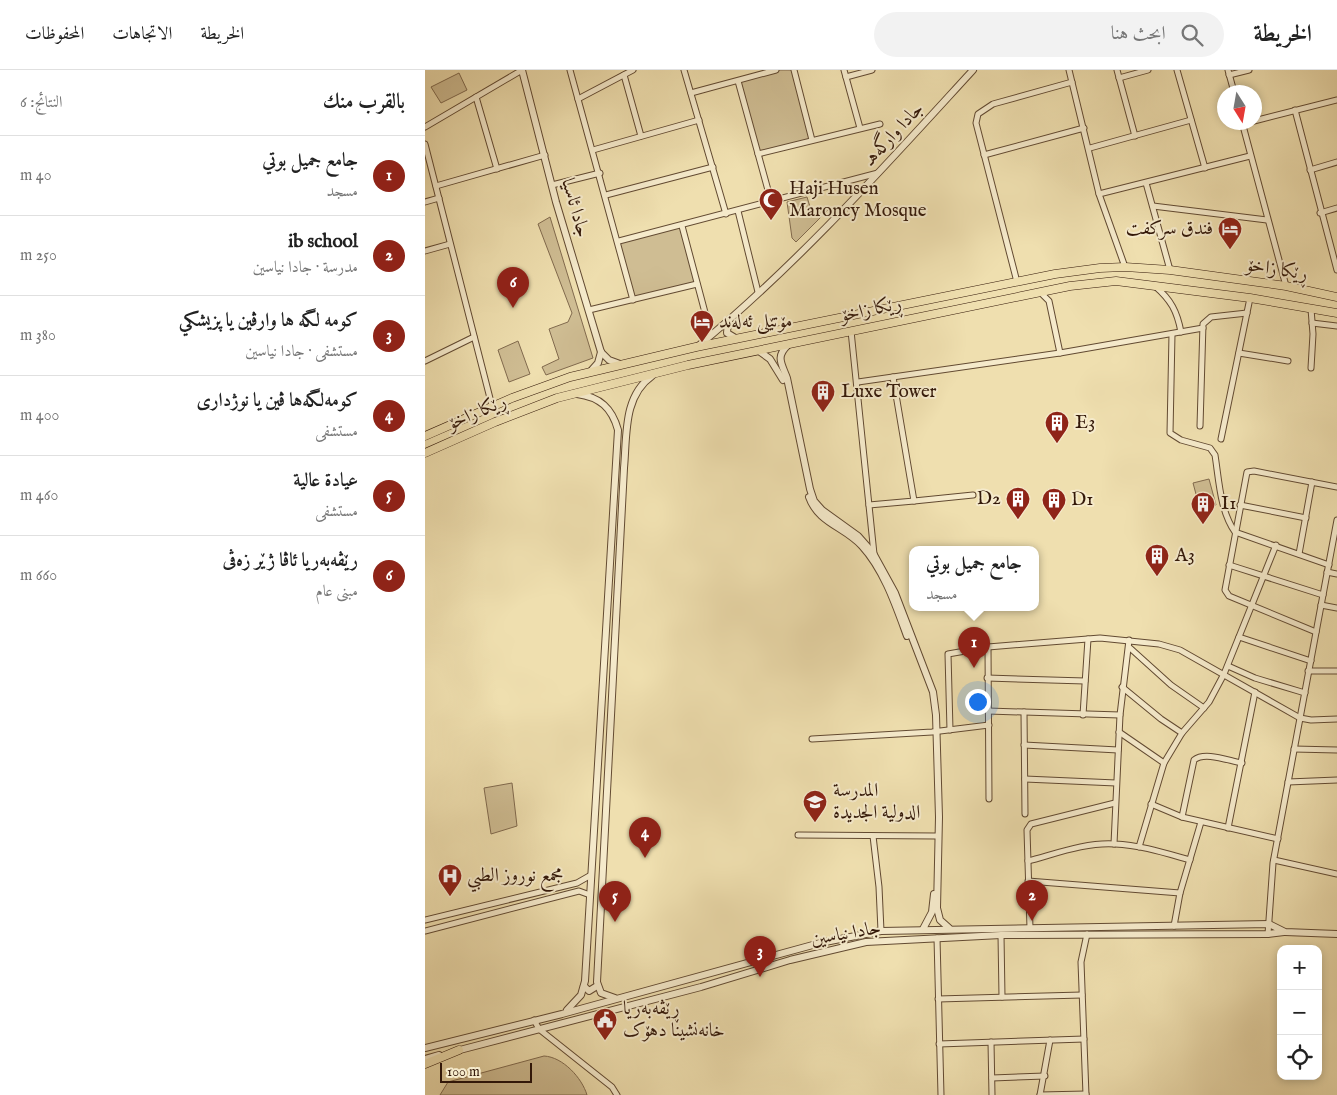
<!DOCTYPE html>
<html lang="ar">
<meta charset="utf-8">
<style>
:root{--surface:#fff;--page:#f2f2f2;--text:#222;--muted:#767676;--line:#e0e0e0;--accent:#8f2418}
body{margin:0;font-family:"IM FELL English",Amiri,serif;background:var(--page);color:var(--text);direction:rtl}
.controls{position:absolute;right:15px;bottom:15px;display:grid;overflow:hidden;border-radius:10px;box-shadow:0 2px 8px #0003}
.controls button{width:45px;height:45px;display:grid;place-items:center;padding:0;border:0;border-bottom:1px solid var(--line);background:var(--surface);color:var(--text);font:25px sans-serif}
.compass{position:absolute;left:792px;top:15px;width:45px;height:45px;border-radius:50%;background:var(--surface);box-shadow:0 2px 8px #0003;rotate:169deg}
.scale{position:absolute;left:15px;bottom:12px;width:92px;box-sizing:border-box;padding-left:5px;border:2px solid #331809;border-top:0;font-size:14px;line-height:18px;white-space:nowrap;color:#331809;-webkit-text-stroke:4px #f5eacb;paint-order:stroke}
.you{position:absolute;left:552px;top:631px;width:18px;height:18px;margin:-12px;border:4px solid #fff;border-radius:50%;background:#1a73e8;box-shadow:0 0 0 8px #1a73e833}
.badge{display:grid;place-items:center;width:32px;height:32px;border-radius:50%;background:var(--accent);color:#fff;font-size:16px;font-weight:700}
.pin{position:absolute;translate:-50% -41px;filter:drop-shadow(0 1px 2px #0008)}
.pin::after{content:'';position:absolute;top:26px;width:18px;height:15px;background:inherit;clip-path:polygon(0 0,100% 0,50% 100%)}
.popup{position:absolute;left:484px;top:476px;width:130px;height:65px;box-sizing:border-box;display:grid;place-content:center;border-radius:10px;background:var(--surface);filter:drop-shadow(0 1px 4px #0005);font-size:16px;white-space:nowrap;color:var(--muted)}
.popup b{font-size:19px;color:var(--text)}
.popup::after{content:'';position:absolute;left:50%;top:100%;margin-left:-10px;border:10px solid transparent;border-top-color:var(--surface)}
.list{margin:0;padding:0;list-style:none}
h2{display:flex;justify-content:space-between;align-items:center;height:65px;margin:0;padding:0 20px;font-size:21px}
h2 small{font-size:16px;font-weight:400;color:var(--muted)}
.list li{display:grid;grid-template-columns:32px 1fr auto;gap:15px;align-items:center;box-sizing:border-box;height:80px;padding:0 20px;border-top:1px solid var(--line)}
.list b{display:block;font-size:19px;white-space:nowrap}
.list p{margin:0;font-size:16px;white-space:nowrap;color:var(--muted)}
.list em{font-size:16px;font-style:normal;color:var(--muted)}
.icon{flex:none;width:28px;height:28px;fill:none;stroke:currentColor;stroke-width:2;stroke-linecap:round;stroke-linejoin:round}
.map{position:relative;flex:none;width:912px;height:1025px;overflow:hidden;direction:ltr}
header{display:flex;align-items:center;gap:30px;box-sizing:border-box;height:70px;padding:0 25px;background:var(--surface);border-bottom:1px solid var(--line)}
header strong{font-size:24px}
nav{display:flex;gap:28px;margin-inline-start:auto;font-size:18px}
.search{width:350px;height:45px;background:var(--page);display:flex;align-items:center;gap:12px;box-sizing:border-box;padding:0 18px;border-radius:28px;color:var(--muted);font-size:19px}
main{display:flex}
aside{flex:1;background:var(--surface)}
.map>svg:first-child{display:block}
.green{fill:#cfbd93;stroke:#816a4e}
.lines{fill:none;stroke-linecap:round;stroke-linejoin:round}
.minor-casing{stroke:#624a32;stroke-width:7}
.tertiary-casing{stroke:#624a32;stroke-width:8}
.primary-casing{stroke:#331809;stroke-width:9}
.trunk-casing{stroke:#331809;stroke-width:9}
.minor{stroke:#f5eacb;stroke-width:5}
.tertiary{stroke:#f5eacb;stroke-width:6}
.primary{stroke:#efdfaf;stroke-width:8}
.trunk{stroke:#efdfaf;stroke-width:8}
.labels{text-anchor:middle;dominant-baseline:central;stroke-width:4;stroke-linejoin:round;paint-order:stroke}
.street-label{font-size:19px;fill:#331809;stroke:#f5eacb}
.poi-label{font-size:19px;fill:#331809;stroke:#f5eacb;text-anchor:start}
</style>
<header>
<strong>الخريطة</strong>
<div class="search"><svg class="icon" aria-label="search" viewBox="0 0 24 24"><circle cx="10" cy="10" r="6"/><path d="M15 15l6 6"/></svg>ابحث هنا</div>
<nav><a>الخريطة</a><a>الاتجاهات</a><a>المحفوظات</a></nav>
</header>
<main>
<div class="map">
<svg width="912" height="1025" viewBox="0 0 912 1025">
<rect width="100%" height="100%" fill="#efdfaf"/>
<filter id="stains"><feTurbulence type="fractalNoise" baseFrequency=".004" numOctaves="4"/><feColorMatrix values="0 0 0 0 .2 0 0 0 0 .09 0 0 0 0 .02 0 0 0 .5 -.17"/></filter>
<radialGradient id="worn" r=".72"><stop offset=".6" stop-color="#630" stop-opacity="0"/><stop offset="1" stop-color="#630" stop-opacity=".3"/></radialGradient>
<g class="green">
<path d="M351,0H369L387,70L333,84L313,11Z"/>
<path d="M34,3L42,20L16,33L6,17Z"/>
<path d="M382,127L386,140L398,137L403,140L371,172L367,168L362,132Z"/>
<path d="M125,147L168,288L121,305L117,297L134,289L124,259L143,252L147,243L113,154Z"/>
<path d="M257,156L272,214L208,230L194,171Z"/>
<path d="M93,271L105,304L84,312L73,280Z"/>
<path d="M784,409L791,435L775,439L768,413Z"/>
<path d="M87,713L92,756L66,764L59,718Z"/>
<path d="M119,986C138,987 157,1008 162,1025H15L23,1012Z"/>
</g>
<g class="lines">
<defs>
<g id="minor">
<path d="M145,0L208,230"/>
<path d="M259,0L301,144"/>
<path d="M369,0L387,70"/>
<path d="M419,0L435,58"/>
<path d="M644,0L674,124L700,197"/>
<path d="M692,0L710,66"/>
<path d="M752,0L780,98"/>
<path d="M803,0L809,22"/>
<path d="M199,5L216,66"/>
<path d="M804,5L824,0"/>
<path d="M421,7L447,0"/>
<path d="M694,8L723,0"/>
<path d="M313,11L346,131"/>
<path d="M266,23L351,0"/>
<path d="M51,27L72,99"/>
<path d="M153,29L208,0"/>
<path d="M870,40L912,200"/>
<path d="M829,51L912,30"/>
<path d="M817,52L861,216"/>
<path d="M0,57L97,0"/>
<path d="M0,74L67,336"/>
<path d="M665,78L766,50"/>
<path d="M168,80L274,50"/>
<path d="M333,84L455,54"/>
<path d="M559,85L659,58"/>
<path d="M885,100L912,92"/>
<path d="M721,113L745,200"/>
<path d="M127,115L175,103"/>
<path d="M11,116L120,85"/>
<path d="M674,124L825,86"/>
<path d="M181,125L288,97"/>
<path d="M0,132L14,128"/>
<path d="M728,136L842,150"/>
<path d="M313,141L333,222"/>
<path d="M895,143L912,138"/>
<path d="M257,156L286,265"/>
<path d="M194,171L453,103"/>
<path d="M0,181L25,174"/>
<path d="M592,212L551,53L553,44L568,34L647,12"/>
<path d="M730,216C746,230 752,241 756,262"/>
<path d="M615,222L624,231L635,283"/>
<path d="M886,239L888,264L886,298"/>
<path d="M164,240L272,214"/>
<path d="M887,253L912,256"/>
<path d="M426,261L449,484"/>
<path d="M747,264L745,363L756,370L785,378L790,385C794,410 795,441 810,462L904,495"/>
<path d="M814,283L863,291"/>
<path d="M0,291L49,267"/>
<path d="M433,312L635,283L778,258"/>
<path d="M775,356L778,254L786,247L822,243"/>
<path d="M796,369L825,228"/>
<path d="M489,431L548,425"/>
<path d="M444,435L489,431L468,307"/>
<path d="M815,435L881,448"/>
<path d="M874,484L887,412"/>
<path d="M804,495L898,525"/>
<path d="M902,502L912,504"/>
<path d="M896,535L912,538"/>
<path d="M891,562L804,526L800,520L822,402L829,401L912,417"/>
<path d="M814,567L886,591"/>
<path d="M563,577L564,729"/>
<path d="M705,578L746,615L779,638"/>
<path d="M803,596L830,608L880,623"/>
<path d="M883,601H912"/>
<path d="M562,608L660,611"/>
<path d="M697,617L736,649L757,663"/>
<path d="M563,641L695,645"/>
<path d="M599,642L600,744"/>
<path d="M658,645L663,569"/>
<path d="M525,660L523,584L563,577L675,568L734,574L755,580L875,648L886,650L912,649"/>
<path d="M694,662L739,693"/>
<path d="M387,669L507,662L564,655"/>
<path d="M599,675L693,680"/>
<path d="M869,679L912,680"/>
<path d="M600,709L691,713"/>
<path d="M863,712L912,710"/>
<path d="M726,734L757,747L853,769"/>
<path d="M757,747L769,690C780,681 804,691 817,693"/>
<path d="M803,758L830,622"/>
<path d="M373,765L511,766"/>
<path d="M448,766L454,817L456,861"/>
<path d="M689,774L695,645L704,570"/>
<path d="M714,777L739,693L757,663L784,632L799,604L851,475"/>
<path d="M849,790L912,804"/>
<path d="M603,791C630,784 661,772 690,774C715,775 740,783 765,790"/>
<path d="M603,811L755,823"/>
<path d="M0,850L152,813L166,805"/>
<path d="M749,856L755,823L776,752"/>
<path d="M605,858L602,760L606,754L690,733"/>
<path d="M0,861L154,821L165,825"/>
<path d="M843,864L848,793L912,450"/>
<path d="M576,865L577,927"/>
<path d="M512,868L516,1025"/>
<path d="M513,929L657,925"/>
<path d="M109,950L114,959L187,1017L192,1025"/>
<path d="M566,972L567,1025"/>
<path d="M514,974L659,969"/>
<path d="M567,1008L620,1006"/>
<path d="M615,1025L625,970"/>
<path d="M615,1025L661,1024"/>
<path d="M661,1025L656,892L662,864"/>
</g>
<g id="tertiary">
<path d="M97,0L131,132L176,282L184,290L195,294"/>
<path d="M303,251L302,263L312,269"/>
<path d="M363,275C350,287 357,294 362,308L385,419L389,431L397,440L433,466L448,483L470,523L508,622L511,645L514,747L512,838L515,850L524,858"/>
<path d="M272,277C372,195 460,96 548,0"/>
<path d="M334,281L345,289L358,310"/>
<path d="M165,302L173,293L176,282"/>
<path d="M384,427C393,453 420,457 437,476C459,500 471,536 482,566"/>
<path d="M498,859L507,842L509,824"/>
<path d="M159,916L164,921L172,916"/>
<path d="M190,928L176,923L172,912L199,398C202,366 198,326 227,306"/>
<path d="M142,940L156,925L160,911L193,360C187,338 175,327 152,324"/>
<path d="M0,978L137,944L395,873L456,861L844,854L860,862L912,864"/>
<path d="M31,981L276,917L365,890L441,872L576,865L843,864L859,862"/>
<path d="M0,989L14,985"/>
</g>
<path id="primary" d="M0,994L34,980"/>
<g id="trunk">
<path d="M0,366L87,328L145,307L271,277L630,204L675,198L700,197L745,200L861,216L912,227"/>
<path d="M0,383L70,352L132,328L263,295L645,216L691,211L825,228L912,243"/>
</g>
</defs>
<use href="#minor" class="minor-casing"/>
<use href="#tertiary" class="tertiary-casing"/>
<use href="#primary" class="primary-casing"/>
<use href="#trunk" class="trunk-casing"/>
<use href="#minor" class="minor"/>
<use href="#tertiary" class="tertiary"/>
<use href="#primary" class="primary"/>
<use href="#trunk" class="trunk"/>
</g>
<defs>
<symbol id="mosque-pin" viewBox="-11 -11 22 30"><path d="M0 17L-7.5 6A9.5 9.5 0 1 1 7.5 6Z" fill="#8f2418" stroke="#f5eacb"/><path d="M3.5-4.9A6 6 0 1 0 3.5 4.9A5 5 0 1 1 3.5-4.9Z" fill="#fff"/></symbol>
<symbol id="hotel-pin" viewBox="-11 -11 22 30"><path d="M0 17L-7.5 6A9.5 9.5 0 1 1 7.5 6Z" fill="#8f2418" stroke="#f5eacb"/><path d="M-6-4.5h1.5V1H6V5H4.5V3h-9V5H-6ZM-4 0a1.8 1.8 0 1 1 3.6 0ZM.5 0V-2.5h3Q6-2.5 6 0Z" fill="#fff"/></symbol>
<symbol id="building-pin" viewBox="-11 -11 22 30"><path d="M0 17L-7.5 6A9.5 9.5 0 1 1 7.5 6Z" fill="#8f2418" stroke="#f5eacb"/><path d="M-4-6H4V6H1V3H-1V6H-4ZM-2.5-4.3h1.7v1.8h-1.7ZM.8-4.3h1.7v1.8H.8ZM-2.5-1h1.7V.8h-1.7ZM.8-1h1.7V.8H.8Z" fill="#fff"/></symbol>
<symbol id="school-pin" viewBox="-11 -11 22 30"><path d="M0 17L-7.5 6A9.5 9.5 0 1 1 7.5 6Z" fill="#8f2418" stroke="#f5eacb"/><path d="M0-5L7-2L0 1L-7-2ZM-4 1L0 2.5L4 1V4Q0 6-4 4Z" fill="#fff"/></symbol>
<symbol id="hospital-pin" viewBox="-11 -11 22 30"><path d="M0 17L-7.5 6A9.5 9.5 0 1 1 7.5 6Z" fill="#8f2418" stroke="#f5eacb"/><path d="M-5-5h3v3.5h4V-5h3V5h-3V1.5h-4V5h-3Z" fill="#fff"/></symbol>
<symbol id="civic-pin" viewBox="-11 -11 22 30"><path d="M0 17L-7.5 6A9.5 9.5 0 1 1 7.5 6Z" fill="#8f2418" stroke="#f5eacb"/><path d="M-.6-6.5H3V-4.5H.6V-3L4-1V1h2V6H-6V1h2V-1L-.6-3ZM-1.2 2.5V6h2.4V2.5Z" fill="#fff"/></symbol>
</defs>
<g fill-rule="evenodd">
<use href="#mosque-pin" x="332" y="116" width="28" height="38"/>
<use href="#hotel-pin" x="791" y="145" width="28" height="38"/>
<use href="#hotel-pin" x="263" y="238" width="28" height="38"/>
<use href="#building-pin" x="384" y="308" width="28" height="38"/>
<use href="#building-pin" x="618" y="339" width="28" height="38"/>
<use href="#building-pin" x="579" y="415" width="28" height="38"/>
<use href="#building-pin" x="615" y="416" width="28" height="38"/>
<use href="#building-pin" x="764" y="420" width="28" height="38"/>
<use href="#building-pin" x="718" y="472" width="28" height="38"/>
<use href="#school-pin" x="376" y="718" width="28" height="38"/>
<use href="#hospital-pin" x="11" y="792" width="28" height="38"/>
<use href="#civic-pin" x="166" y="936" width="28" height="38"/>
</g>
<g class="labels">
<g class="street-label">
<text transform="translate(469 64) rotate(-47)">جادا وارگه‌هـ</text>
<text transform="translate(150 138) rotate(74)">جادا ئاسيا</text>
<text transform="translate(852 200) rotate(9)">ڕێکا زاخۆ</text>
<text transform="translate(446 240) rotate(-12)">ڕێکا زاخۆ</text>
<text transform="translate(52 343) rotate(-23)">ڕێکا زاخۆ</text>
<text transform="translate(421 864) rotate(-10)">جادا نیاسین</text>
</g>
<g class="poi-label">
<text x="364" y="119">Haji Husen<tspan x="364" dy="22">Maroncy Mosque</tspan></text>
<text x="788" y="159" text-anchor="end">فندق سركفت</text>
<text x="294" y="252">مۆتێلی ئەلەند</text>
<text x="416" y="322">Luxe Tower</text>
<text x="650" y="353">E3</text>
<text x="576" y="429" text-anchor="end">D2</text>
<text x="646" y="430">D1</text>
<text x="796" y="434">I1</text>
<text x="750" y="486">A3</text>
<text x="408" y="721">المدرسة<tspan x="408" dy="22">الدولية الجديدة</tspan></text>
<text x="42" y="806">مجمع نوروز الطبي</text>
<text x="198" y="939">ڕێڤه‌به‌ریا<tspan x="198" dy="22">خانەنشينا دهۆک</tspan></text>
</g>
</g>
<rect width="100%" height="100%" filter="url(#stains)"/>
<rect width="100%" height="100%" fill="url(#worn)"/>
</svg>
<div class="controls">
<button>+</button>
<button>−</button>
<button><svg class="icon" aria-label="locate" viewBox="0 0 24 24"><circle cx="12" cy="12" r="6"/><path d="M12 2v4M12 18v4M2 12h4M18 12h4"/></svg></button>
</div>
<svg class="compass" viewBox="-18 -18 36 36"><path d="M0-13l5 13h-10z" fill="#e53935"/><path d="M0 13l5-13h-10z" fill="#767676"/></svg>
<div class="scale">100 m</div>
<div class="you"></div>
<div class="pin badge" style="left:549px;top:598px">1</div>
<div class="popup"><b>جامع جميل بوتي</b>مسجد</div>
<div class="pin badge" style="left:607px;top:851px">2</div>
<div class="pin badge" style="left:335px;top:907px">3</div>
<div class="pin badge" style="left:220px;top:788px">4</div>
<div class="pin badge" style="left:190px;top:852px">5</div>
<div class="pin badge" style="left:88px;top:238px">6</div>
</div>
<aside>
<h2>بالقرب منك<small>النتائج: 6</small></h2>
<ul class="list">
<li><span class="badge">1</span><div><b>جامع جميل بوتي</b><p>مسجد</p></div><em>40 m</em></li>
<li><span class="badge">2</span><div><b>ib school</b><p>مدرسة · جادا نیاسین</p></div><em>250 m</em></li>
<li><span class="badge">3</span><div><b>كومه لگه ها وارڤين يا پزيشكي</b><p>مستشفى · جادا نیاسین</p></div><em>380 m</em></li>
<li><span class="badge">4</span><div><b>کومەلگەها ڤین یا نوژداری</b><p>مستشفى</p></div><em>400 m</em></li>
<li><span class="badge">5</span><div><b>عيادة عالية</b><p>مستشفى</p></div><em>460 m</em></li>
<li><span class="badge">6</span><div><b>رێڤەبەریا ئاڤا ژێر زەڤی</b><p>مبنى عام</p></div><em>660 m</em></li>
</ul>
</aside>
</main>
